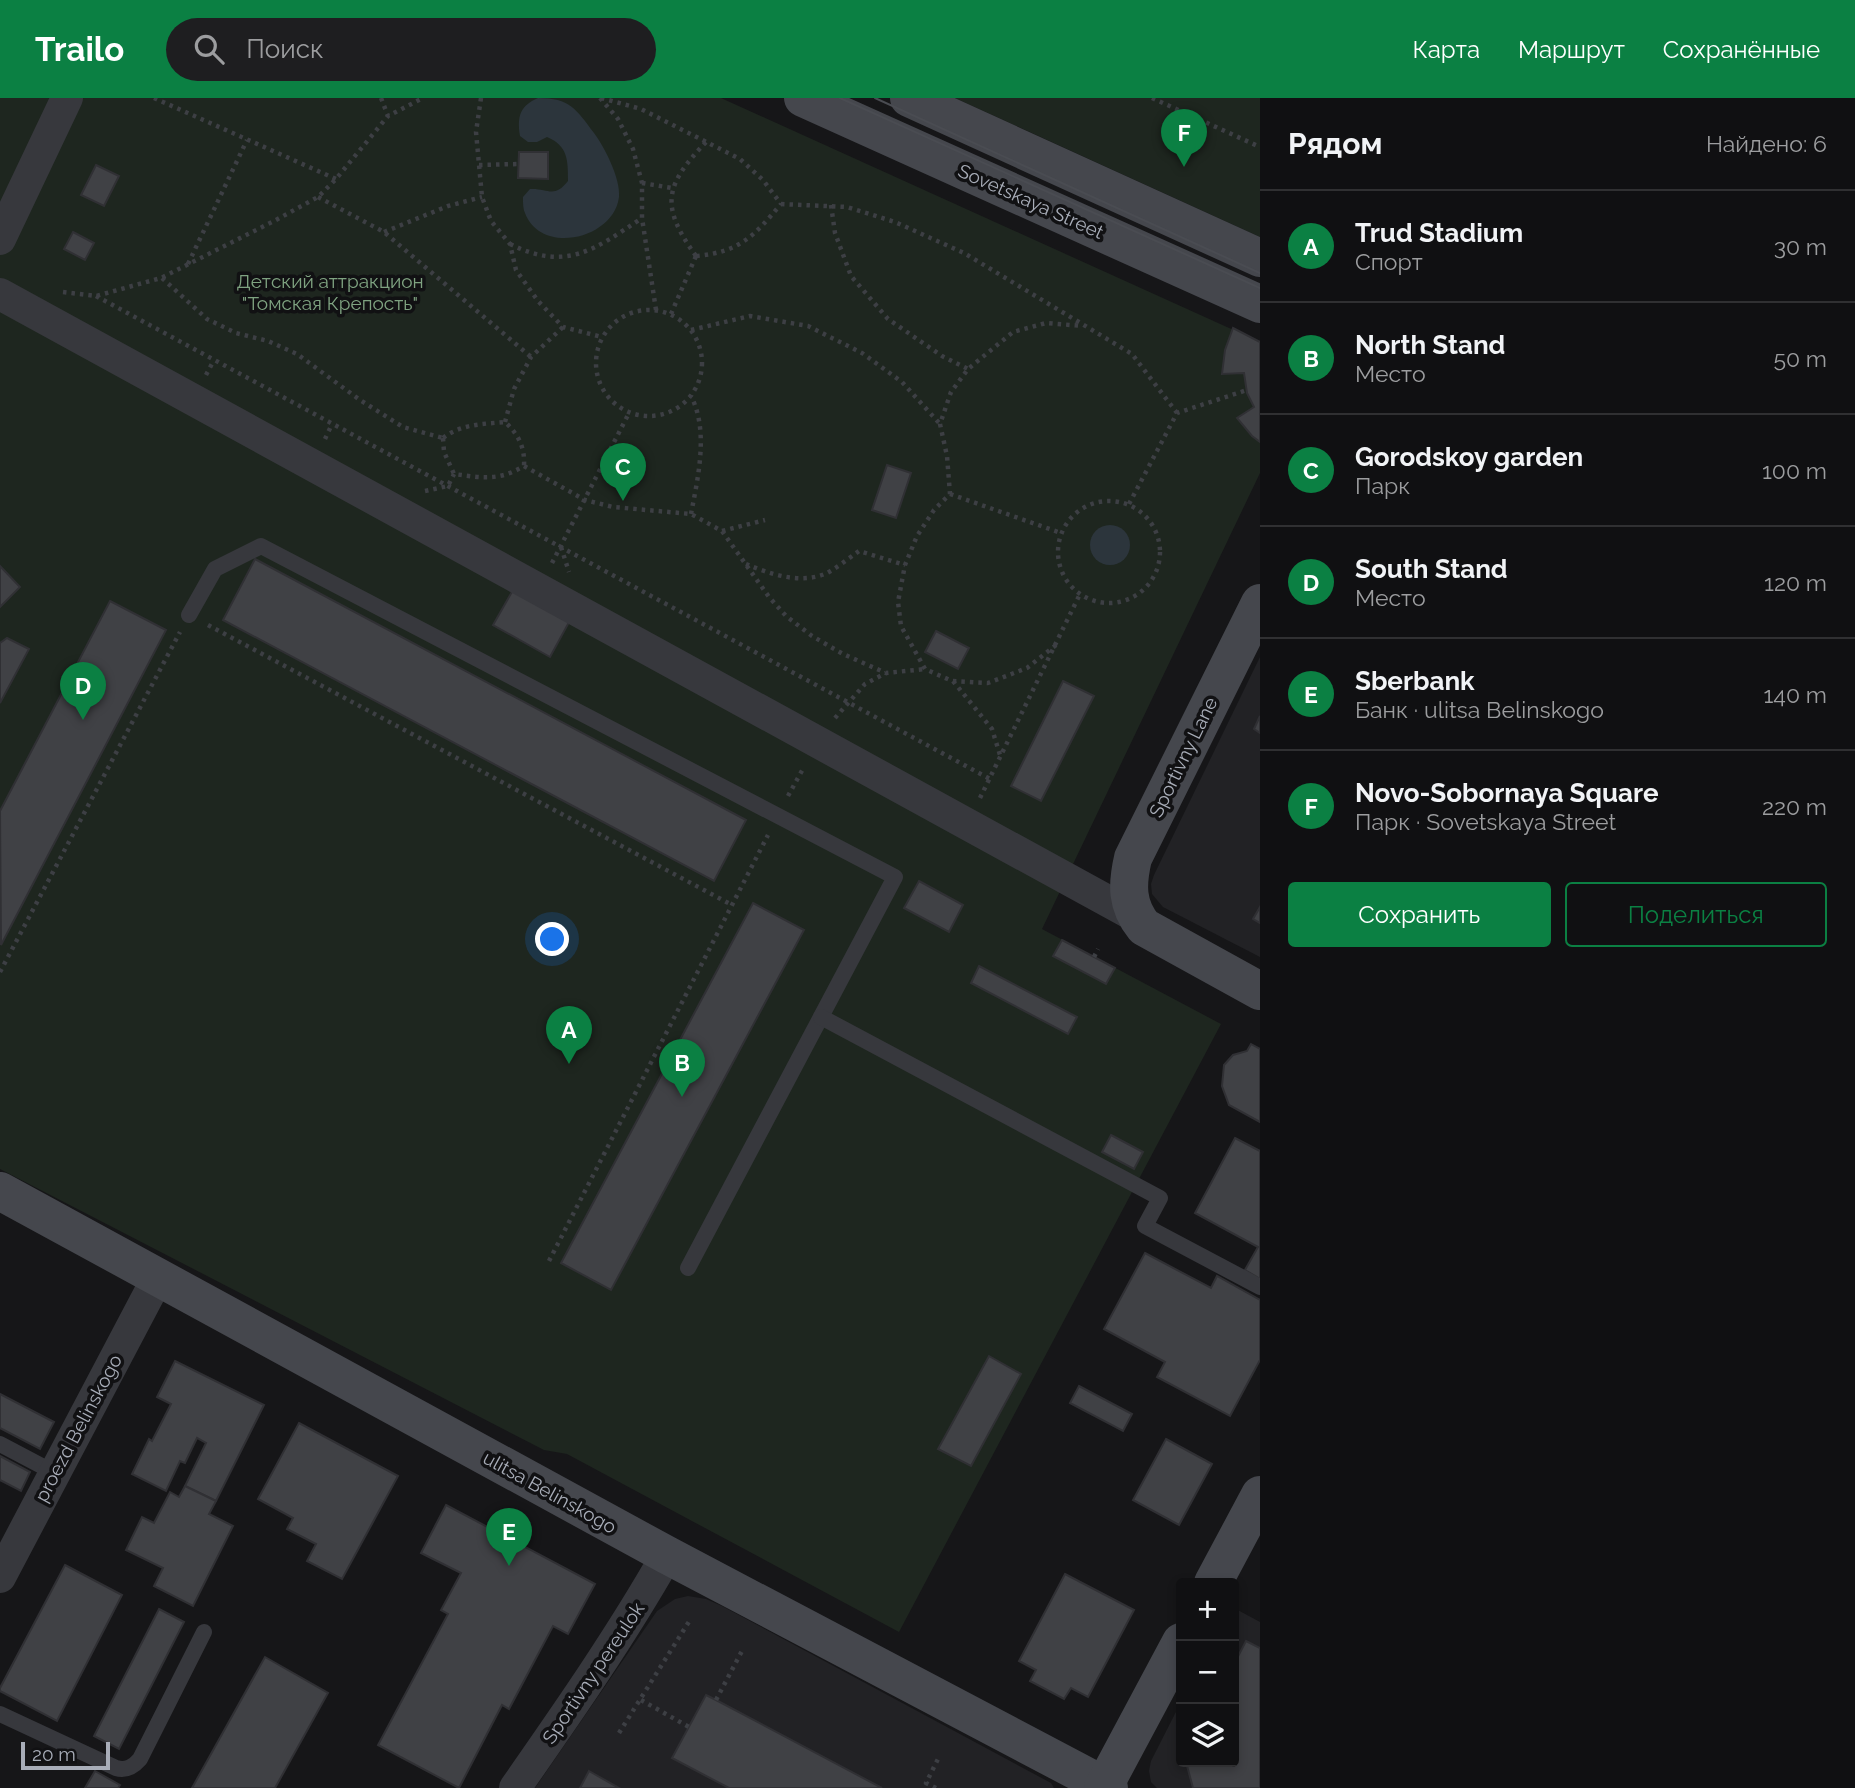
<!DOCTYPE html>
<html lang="ru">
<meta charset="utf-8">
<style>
:root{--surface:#101012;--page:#1e1e20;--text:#f1f3f6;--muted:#9c9d9f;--line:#303032;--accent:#0b8043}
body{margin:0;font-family:Raleway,sans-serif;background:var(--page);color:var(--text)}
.controls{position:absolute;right:21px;bottom:21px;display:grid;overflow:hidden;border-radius:7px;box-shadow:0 4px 10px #0003}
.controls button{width:63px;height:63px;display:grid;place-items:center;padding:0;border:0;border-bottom:2px solid var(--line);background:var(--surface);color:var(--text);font:35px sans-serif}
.scale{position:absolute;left:21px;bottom:18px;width:89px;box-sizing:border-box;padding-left:7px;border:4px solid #a8adb8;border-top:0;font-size:19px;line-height:24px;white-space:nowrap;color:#a8adb8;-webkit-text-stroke:5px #111113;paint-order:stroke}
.you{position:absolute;left:553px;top:842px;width:24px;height:24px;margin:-18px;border:5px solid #fff;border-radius:50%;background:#1a73e8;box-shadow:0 0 0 10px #1a73e833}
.badge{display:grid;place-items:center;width:46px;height:46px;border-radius:50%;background:var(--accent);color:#fff;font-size:23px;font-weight:700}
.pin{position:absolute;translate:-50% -58px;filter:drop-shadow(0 2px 4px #0008)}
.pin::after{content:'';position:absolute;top:37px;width:24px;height:21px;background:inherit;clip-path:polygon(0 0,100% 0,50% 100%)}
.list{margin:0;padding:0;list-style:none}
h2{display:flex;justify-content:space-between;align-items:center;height:91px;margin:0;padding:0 28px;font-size:30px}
h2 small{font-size:23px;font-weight:400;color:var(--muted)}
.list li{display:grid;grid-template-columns:46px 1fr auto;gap:21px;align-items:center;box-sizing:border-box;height:112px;padding:0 28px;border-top:2px solid var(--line)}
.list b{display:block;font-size:26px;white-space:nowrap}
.list p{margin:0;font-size:23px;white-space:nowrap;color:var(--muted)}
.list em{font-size:23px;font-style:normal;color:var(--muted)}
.actions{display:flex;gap:14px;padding:21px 28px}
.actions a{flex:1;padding:16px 0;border:2px solid var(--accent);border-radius:7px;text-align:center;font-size:24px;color:var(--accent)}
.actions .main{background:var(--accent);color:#fff}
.icon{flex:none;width:38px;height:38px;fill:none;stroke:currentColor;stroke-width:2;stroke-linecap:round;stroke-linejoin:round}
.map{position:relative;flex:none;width:1260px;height:1690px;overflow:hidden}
header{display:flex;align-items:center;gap:42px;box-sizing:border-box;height:98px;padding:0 35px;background:var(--accent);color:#fff}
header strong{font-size:33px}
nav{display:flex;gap:38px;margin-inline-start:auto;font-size:24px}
.search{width:490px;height:63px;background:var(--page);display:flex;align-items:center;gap:18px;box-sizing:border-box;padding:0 24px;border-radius:38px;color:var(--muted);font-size:26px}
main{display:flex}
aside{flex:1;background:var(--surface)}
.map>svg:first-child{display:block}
.built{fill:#222225}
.green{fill:#1e261f}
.water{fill:#2c353c}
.building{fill:#404145;stroke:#303034;stroke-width:2}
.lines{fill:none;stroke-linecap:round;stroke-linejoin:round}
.path{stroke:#3d3f44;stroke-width:4.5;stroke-dasharray:3.5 5;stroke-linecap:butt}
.lane{stroke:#37383d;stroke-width:16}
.street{stroke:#37383d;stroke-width:32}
.secondary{stroke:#45474d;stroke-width:38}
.tram{stroke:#4a4c52;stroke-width:2}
.labels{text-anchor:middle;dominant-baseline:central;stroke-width:7;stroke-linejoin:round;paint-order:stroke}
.street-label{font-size:19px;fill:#a8adb8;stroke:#111113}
.park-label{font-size:19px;fill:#7fa381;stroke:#111113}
</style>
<header>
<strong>Trailo</strong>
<div class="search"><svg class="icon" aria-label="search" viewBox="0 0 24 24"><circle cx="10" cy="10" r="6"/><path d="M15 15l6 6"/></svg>Поиск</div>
<nav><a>Карта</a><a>Маршрут</a><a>Сохранённые</a></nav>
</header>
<main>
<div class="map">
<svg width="1260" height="1690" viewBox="0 0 1260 1690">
<rect width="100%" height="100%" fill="#161618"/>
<g class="built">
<path d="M1260,559V859L1163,809L1152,796L1151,786L1154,777Z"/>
<path d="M688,1498L706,1501L722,1508L1051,1685L1054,1690H535L657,1513L675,1501Z"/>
<path d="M1234,1510L1260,1524V1690H1157L1151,1684L1149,1673L1151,1663L1181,1604V1664H1234Z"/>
</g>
<g class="green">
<path d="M0,0H721L1260,244V375L1042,831L1221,926L899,1534L567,1356L544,1352L0,1071Z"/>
<path d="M955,0H1260V139Z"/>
</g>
<g class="water">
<path d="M538,0C570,0 576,11 594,35C604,48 621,81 619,99C614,141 541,158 525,115C523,111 523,104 523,99L530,91C548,90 554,101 568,83C568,62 568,48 547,39L537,44H528L520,38C517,18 520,8 538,0Z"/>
<circle cx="1110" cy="447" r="20"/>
</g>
<g class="building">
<path d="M519,54H548V81L518,80Z"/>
<path d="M96,67L119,78L104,108L81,97Z"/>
<path d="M73,134L94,145L85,162L64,151Z"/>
<path d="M1233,230L1260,244V344L1252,338L1237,320L1254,309L1247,295L1244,275L1222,276L1225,252Z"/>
<path d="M887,367L911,375L896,420L872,412Z"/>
<path d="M255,461L746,722L714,783L223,522Z"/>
<path d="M0,468L20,489L0,509Z"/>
<path d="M517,485L573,517L550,559L493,527Z"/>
<path d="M110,503L166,532L1,847L0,713Z"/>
<path d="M936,533L969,550L958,571L925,554Z"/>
<path d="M7,540L29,551L0,605V545Z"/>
<path d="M1063,583L1094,598L1041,703L1011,688Z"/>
<path d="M1260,618V635L1254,631Z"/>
<path d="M919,783L963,807L949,834L904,810Z"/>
<path d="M753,805L804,832L611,1192L561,1165Z"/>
<path d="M1260,809V825L1253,821Z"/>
<path d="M1062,842L1115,870L1106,886L1053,858Z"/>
<path d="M979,868L1077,919L1068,936L971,885Z"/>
<path d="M1251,946L1260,951V1024L1229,1007L1222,988L1224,967L1233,957L1247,953Z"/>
<path d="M1111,1037L1143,1054L1134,1071L1102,1054Z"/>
<path d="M1235,1040L1260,1053V1181L1245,1172L1258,1149L1195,1115Z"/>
<path d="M1145,1155L1211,1190L1217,1178L1260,1202V1262L1230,1318L1157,1279L1165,1264L1104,1231Z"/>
<path d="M989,1258L1021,1276L971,1368L938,1351Z"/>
<path d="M175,1263L264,1307L216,1403L185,1388L206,1345L197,1340L185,1365L180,1363L166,1393L132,1376L149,1341L152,1343L171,1306L157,1299Z"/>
<path d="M1079,1288L1132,1316L1123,1333L1070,1305Z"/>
<path d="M0,1296L54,1324L40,1351L0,1330Z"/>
<path d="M299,1325L398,1378L342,1481L307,1463L316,1446L287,1431L293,1420L258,1401Z"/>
<path d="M1166,1341L1212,1366L1179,1427L1133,1402Z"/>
<path d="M0,1358L30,1374L21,1393L0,1382Z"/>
<path d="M185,1388L216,1403L209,1416L233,1428L193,1508L154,1488L163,1470L126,1452L142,1419L154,1425L170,1394L179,1399Z"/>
<path d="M446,1407L595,1486L568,1536L553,1528L509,1611L502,1607L459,1690L378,1647L448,1516L441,1512L461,1475L421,1455Z"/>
<path d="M65,1467L122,1497L57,1623L0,1593V1590Z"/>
<path d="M1065,1476L1134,1512L1088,1599L1071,1590L1064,1601L1030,1583L1036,1572L1019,1563Z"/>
<path d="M159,1511L184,1524L119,1651L94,1638Z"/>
<path d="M1246,1543L1260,1550V1690H1193L1186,1664H1234V1566Z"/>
<path d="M265,1559L328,1595L275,1690H192Z"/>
<path d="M706,1597L716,1602L882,1690H729L672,1660Z"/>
<path d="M95,1673L120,1687L118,1690H85Z"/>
<path d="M589,1673L619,1690H580Z"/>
</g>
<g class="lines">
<g class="path">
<path d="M154,0L336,81"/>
<path d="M381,0L388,18"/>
<path d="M481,0L476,34L482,99L491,123L510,146L516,172L538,203L563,229L602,239"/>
<path d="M600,0L618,21L633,51L642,85V120L656,212"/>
<path d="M601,0L641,11L740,61L763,82L781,106"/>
<path d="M1152,0L1260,49"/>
<path d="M479,67L519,66"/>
<path d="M642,85L672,90"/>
<path d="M318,99L384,134L531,259"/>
<path d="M781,106L847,109L895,124L964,155L1132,256L1177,315"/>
<path d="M831,107L835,135L851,178L888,221L942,258L968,271"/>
<path d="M384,134L448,108L482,99"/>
<path d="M510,146C566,174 594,152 642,120"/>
<path d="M696,158C659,107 665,87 707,43"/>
<path d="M696,158C740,154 754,138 781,106"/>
<path d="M188,166L247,42"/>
<path d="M162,180L207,221L236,235L268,243L297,256L360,302L403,329L443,340"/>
<path d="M63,194L96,198L161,180L274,123L318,99L336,81L388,18L423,0"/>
<path d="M96,198L990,681"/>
<circle cx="649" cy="265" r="53"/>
<path d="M671,216L696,158"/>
<path d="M691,232L750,218L808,228L862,255L902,284L940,326"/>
<path d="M206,277L214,262"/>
<path d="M505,324L514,291L531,259L563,229"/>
<path d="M443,340C461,326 483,326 505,324C519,337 525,350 524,368"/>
<path d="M443,340L444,354L454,376C483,380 499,383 524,368"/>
<path d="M325,341L332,326"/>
<path d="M524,368L585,402L613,409L691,416L722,433L769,499L786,518L812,538L843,556L886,575L925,571"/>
<path d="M425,393L448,388L454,376"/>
<path d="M950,396L1061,435"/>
<circle cx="1109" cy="454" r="51"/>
<path d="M1129,406L1177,315L1247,292"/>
<path d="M691,416C698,379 709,333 691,298"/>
<path d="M722,433L765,422"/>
<path d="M561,449L569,474"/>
<path d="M552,465L629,315"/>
<path d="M746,466C770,476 801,487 827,475C838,469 849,460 859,453L905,467"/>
<path d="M208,527L732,807"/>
<path d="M1056,547L1027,570L988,585L952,583L925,571L901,528L898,504L905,467L917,438L934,412L950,396L947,358L940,326L951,294L968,271L1013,234L1046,225L1083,228"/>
<path d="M953,583L992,631L1000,657"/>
<path d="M835,620L865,586L886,575"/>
<path d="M788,698L804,669"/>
<path d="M980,700L1080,496"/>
<path d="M1094,859L1098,851"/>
<path d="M0,874L180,534"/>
<path d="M549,1163L768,737"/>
<path d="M641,1602L689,1629"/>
<path d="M716,1602L743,1551"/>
<path d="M619,1635L690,1522"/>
<path d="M936,1690L926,1685L940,1657"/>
</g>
<g class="lane">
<path d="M189,517L215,471L261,448L895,779L688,1170"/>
<path d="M821,919L1160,1100L1145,1128L1260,1189"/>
<path d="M0,1346L55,1375"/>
<path d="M0,1616L116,1670C126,1673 133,1669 140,1661L204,1534"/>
</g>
<g class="street">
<path d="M0,141L67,0"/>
<path d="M0,196L1135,818"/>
<path d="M0,1479L157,1181"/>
<path d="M515,1690C568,1614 621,1538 667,1457"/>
</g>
<g class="secondary">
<path d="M803,0L1260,206"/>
<path d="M909,0L1260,160"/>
<path d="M1260,505L1133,760C1127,786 1126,807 1144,829L1260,893"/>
<path d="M0,1093L667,1457L1109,1690"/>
<path d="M1213,1485L1260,1397"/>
<path d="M1103,1690L1181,1544"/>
</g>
<g class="tram">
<path d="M840,0L1260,190"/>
<path d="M875,0L1260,175"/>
</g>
</g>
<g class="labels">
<g class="street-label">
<text transform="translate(1031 103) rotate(24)">Sovetskaya Street</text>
<text transform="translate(1183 659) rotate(-64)">Sportivny Lane</text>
<text transform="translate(78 1330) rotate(-62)">proezd Belinskogo</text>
<text transform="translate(550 1394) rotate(29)">ulitsa Belinskogo</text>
<text transform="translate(593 1575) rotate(-56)">Sportivny pereulok</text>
</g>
<g class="park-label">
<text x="330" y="183">Детский аттракцион<tspan x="330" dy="22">"Томская Крепость"</tspan></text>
</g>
</g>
</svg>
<div class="controls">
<button>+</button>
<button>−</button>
<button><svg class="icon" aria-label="layers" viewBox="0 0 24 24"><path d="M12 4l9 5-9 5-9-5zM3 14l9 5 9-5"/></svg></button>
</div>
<div class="scale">20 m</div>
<div class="you"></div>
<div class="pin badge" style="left:569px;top:966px">A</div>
<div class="pin badge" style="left:682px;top:999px">B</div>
<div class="pin badge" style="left:623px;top:403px">C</div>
<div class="pin badge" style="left:83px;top:622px">D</div>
<div class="pin badge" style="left:509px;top:1468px">E</div>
<div class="pin badge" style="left:1184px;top:69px">F</div>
</div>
<aside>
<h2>Рядом<small>Найдено: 6</small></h2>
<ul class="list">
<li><span class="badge">A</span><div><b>Trud Stadium</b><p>Спорт</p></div><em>30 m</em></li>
<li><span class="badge">B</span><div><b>North Stand</b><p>Место</p></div><em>50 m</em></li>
<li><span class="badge">C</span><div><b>Gorodskoy garden</b><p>Парк</p></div><em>100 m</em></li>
<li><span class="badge">D</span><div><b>South Stand</b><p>Место</p></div><em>120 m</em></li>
<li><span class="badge">E</span><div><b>Sberbank</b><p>Банк · ulitsa Belinskogo</p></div><em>140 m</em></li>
<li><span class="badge">F</span><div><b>Novo-Sobornaya Square</b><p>Парк · Sovetskaya Street</p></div><em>220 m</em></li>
</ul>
<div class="actions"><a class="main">Сохранить</a><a>Поделиться</a></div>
</aside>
</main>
